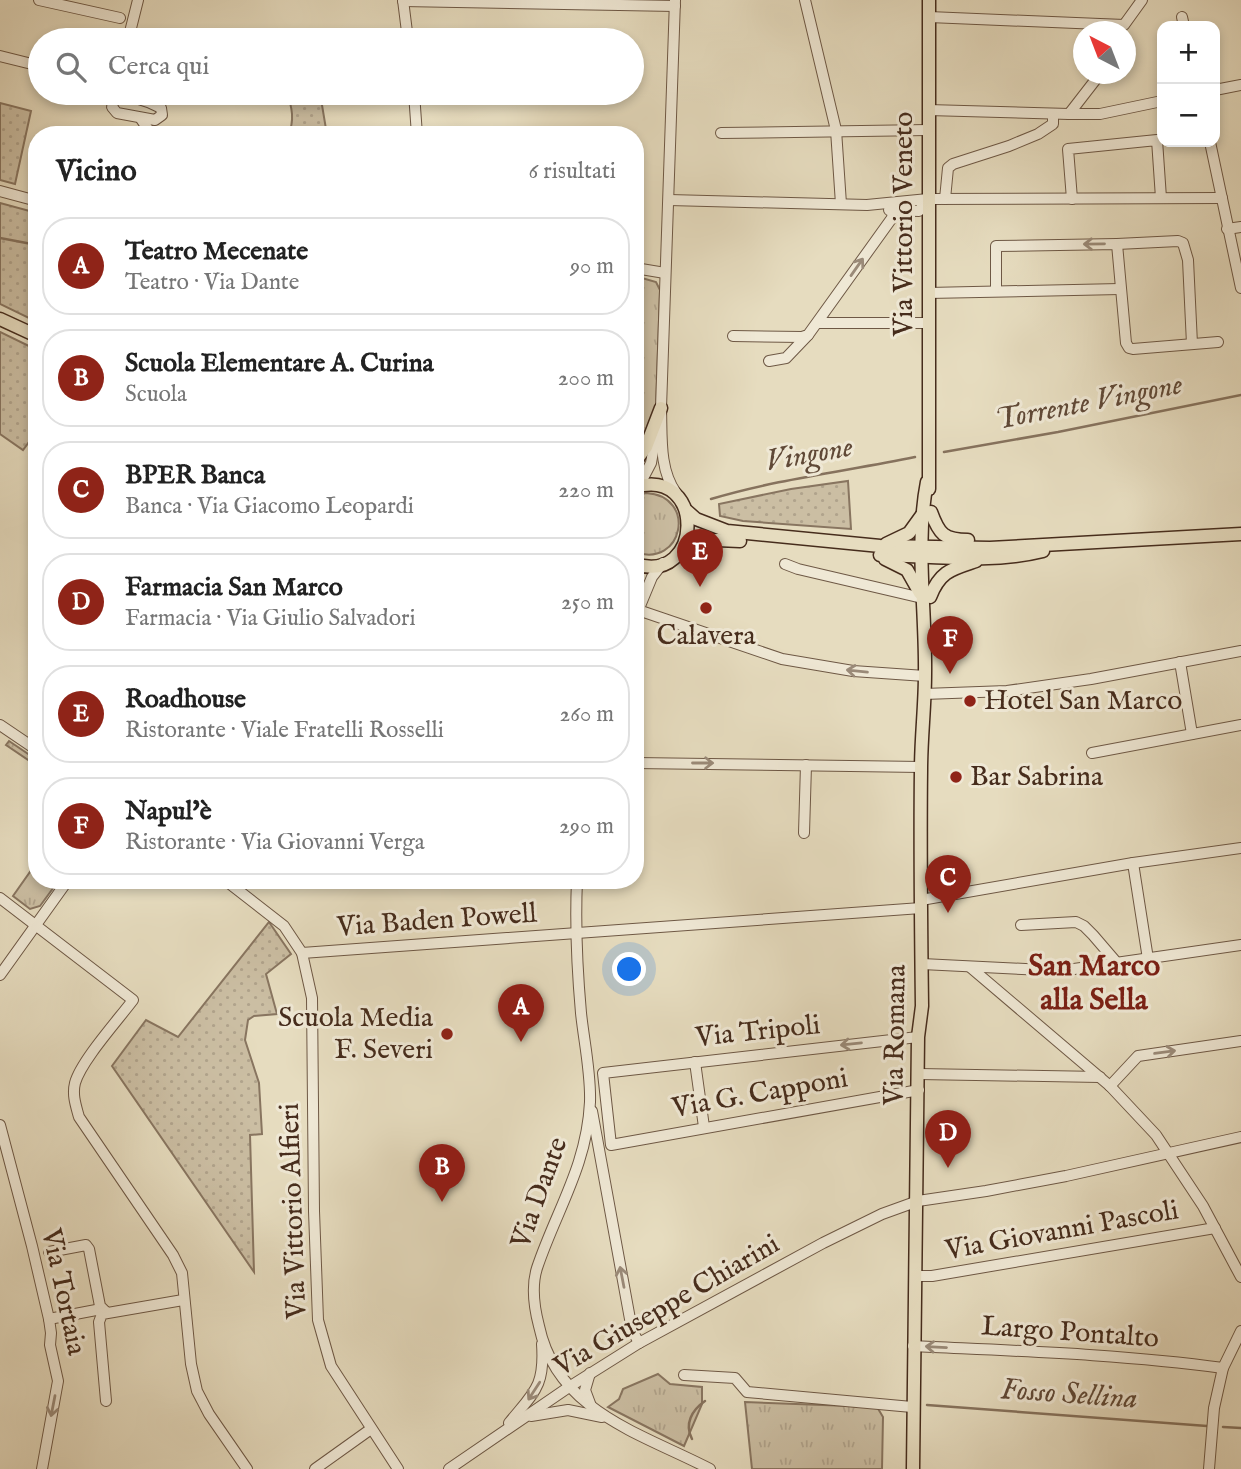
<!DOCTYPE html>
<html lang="it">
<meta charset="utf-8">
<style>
:root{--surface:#fff;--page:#f6f6f6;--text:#222;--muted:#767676;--line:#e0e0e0;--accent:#8f2418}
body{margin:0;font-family:"IM FELL English",serif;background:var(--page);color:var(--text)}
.controls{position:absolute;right:21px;top:21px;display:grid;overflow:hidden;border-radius:14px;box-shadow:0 4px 10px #0003}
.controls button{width:63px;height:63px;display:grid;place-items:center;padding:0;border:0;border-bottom:2px solid var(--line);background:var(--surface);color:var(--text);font:35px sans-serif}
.compass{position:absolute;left:1073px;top:21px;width:63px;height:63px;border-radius:50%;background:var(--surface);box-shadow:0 4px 10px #0003;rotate:318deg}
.you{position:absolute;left:630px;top:970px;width:24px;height:24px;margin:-18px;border:5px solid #fff;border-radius:50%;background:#1a73e8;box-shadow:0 0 0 10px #1a73e833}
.badge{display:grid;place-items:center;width:46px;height:46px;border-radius:50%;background:var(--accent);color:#fff;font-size:23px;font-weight:700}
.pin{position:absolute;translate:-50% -58px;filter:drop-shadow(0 2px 4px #0008)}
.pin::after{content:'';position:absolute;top:37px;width:24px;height:21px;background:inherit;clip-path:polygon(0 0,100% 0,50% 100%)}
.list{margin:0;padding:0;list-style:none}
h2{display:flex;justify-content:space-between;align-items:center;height:91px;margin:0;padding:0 28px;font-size:30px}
h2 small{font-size:23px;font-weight:400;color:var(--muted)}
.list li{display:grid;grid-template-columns:46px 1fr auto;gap:21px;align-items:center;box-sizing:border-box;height:98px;margin:0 14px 14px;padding:0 14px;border:2px solid var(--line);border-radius:28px}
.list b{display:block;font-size:26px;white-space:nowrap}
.list p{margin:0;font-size:23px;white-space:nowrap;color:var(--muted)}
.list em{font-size:23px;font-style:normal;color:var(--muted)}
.icon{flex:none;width:38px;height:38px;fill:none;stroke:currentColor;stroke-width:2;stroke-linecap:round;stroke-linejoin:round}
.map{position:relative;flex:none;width:1241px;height:1469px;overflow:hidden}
.search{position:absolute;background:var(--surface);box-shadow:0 4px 10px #0003;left:28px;top:28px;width:616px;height:77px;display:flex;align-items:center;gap:18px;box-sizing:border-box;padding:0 24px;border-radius:38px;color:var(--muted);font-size:26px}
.panel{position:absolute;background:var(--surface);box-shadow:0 4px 10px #0003;left:28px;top:126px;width:616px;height:763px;border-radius:28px}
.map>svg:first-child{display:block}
.grass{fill:url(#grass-tufts);stroke:#887560;stroke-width:2}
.park{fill:url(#park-dots);stroke:#887560;stroke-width:2}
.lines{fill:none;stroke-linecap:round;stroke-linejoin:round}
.stream{stroke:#86725d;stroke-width:2.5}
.minor-casing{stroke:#6e5845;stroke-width:12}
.major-casing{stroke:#462c1c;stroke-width:15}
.minor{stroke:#efe8d5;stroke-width:10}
.major{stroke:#e6dcbf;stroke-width:12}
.oneway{stroke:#9a8a78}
.poi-dot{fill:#8f2418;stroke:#efe8d5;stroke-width:2.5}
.labels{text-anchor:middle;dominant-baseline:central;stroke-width:6;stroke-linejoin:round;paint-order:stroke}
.street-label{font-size:28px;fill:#462c1c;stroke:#efe8d5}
.poi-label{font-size:28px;fill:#462c1c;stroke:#efe8d5;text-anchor:start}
.water-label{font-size:30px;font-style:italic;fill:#604937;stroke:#efe8d5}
.neighbourhood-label{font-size:30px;font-weight:bold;fill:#7a1f14;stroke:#efe8d5}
</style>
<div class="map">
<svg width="1241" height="1469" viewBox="0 0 1241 1469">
<defs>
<pattern id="grass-tufts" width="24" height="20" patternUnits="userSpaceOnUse" patternTransform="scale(1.75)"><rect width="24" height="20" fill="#cbbea3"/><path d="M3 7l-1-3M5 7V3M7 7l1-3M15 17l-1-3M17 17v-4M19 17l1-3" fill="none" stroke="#b0a38c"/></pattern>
<pattern id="park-dots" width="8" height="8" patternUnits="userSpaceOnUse" patternTransform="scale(1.75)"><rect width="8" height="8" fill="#cbbea3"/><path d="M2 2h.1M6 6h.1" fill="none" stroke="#b0a38c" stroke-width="1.8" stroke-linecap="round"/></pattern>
</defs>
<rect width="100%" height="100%" fill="#e6dcbf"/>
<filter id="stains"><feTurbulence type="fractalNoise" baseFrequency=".00286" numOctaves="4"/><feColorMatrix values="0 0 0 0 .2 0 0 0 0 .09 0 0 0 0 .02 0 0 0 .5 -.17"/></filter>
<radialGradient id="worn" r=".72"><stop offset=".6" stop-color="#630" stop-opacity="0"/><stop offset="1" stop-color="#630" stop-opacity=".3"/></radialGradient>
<g class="grass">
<path d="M635,276L656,282L660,290L656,407L646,438H641L635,448Z"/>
<path d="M646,493C698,496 683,569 635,552V496Z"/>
<path d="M9,741L37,760V766L6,745Z"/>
<path d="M37,862V880H59L40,906L30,909L13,896Z"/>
<path d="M658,1374L670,1384L702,1387V1404L684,1446L608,1407L619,1399L623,1389Z"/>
<path d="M745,1402L877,1407L883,1417L882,1469H752Z"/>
</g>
<g class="park">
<path d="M312,33L313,40H270V38Z"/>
<path d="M287,93H320L327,135H288C295,121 292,107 287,93Z"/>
<path d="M0,103L31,111L15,184L0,180Z"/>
<path d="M0,203L37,213V322L0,304Z"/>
<path d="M0,332L37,350V431L23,450L0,434Z"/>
<path d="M848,481L851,529L743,521L720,516L719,504L791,489Z"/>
<path d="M269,922L291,954L266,974L277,1014L254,1016L248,1020L245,1040L259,1083L262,1134L250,1135L254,1272L112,1066L146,1020L178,1037Z"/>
</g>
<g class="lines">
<g class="stream">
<path d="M0,238L37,245"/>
<path d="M944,452L1058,432L1241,395"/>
<path d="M711,499C778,479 847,471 915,457"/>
<path d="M927,1405L1207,1426"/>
<path d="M1223,1427L1241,1428"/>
<path d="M692,1439C684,1424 692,1410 705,1401"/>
</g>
<defs>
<g id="minor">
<path d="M39,0L120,18"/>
<path d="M403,0L408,40"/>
<path d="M675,0L661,408C662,436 659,469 676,493"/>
<path d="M805,0L836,130L841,204"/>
<path d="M403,1L675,6"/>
<path d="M929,17L1124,25L1142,0"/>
<path d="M1182,17L1184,26"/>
<path d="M128,40L138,0"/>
<path d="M0,56L40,66"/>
<path d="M1215,90L1241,85"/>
<path d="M414,93L417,135"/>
<path d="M115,98C128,94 149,101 161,108L162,115L155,120L117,113L112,107L116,93"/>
<path d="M928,110L1069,114L1100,74"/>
<path d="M1069,114H1100L1162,101"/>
<path d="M141,119L152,135"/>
<path d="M721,133L928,130"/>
<path d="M1210,142L1241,288"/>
<path d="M0,191L37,201"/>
<path d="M945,199L948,168L953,164L1009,146L1038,134L1053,124V114"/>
<path d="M1072,199L1068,149L1157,140L1161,198"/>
<path d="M669,200L867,205L928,199L1222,198"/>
<path d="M889,210L919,211L928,199"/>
<path d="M1227,229L1241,227"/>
<path d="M1117,244L1178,241L1183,243L1188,260L1192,344"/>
<path d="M635,268L665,273"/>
<path d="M996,291V246L1117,244L1126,343L1129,348L1133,349L1218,342"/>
<path d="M928,293L1120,289"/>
<path d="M818,323H928"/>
<path d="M733,336L802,337L808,335L892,218L893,211"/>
<path d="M769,361L786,358L808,335"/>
<path d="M639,486L651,463L657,429"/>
<path d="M785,564L798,569L922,598"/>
<path d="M638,610L782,659L853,671L925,676"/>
<path d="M635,618L652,577L663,563"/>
<path d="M1180,662L1192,734"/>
<path d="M924,694L1007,691L1091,679L1241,651"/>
<path d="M0,725L37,750"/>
<path d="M1092,753L1241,725"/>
<path d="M635,763L921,767"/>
<path d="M804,833L806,765"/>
<path d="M1133,863L1148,959"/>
<path d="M225,880L284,926L302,953L312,998L314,1211L318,1320L331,1366L398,1469"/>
<path d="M577,880C575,925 577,968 581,1013C584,1042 591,1073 590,1102C587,1166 556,1211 537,1268C531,1287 534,1307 539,1326C557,1412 643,1434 710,1469"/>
<path d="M0,898L133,1000C118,1020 81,1061 75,1083C72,1095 76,1106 79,1117L173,1255L182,1273L191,1364L197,1391L209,1414L247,1469"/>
<path d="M921,900L1133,863L1241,848"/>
<path d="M1021,925L1076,922L1084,926L1093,935L1117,963"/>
<path d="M302,953L921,908"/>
<path d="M922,964L1044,970L1074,969L1241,945"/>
<path d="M970,967L1110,1086L1156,1135L1203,1206L1241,1277"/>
<path d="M0,975L68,880"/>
<path d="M918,1037L603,1073L611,1145L919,1090"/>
<path d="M695,1062L704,1127"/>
<path d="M919,1074L1100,1077"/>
<path d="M1110,1086L1138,1056L1241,1041"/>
<path d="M592,1111L632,1330L639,1343"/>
<path d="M0,1125L32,1246L49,1319L51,1333L50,1345L58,1381L42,1469"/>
<path d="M49,1252L86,1245L89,1249L100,1306L106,1312"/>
<path d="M916,1276H932L1215,1228"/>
<path d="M49,1319L96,1310L106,1312"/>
<path d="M913,1346C1016,1351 1121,1354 1223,1368"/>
<path d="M590,1373L585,1390L591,1406"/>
<path d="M684,1375L735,1378L747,1392L912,1407"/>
<path d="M106,1401L99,1322L102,1314L183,1300"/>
<path d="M531,1416L568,1410L602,1417"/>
<path d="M509,1423C534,1392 545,1387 542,1344"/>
<path d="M315,1469L371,1429"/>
<path d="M449,1469L569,1387L639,1343L823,1243L882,1214L918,1201L986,1191L1066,1176L1241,1137"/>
<path d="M1209,1469L1214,1408L1223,1368L1241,1331"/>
</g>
<g id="major">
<path d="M0,319L37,336"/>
<path d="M635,462L646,447L661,408"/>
<path d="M635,487C706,466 704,586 635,564"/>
<path d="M929,489V0"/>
<path d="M687,511L696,519L727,531L880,546L990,548L1241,534"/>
<path d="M931,512C939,534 944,540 968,540"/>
<path d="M886,544L909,533L922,515"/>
<path d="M680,552L717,540L740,541"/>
<path d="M880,555C933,556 991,564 1043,551"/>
<path d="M885,559L907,570L920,593"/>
<path d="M930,597C940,571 952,569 976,561"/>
<path d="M913,1469L918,1037L922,1006C921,927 920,849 921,770C921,738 925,706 925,674C926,611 915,544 927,482"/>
</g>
</defs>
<use href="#minor" class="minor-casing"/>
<use href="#major" class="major-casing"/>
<use href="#minor" class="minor"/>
<use href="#major" class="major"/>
</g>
<defs><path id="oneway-shaft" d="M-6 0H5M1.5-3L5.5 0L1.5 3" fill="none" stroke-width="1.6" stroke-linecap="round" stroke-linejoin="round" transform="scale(1.75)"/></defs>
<g class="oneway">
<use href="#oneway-shaft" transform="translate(1094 244) rotate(179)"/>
<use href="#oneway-shaft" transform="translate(857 267) rotate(-55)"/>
<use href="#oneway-shaft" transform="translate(857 671) rotate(-174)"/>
<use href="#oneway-shaft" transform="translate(703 763)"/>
<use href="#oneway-shaft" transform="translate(851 1044) rotate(174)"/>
<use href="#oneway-shaft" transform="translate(1165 1052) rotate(-8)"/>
<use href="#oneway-shaft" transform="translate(622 1277) rotate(-101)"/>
<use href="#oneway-shaft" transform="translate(936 1347) rotate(-177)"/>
<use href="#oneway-shaft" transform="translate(534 1391) rotate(123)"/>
<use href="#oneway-shaft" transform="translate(53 1406) rotate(101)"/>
</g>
<g class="poi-dot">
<circle cx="706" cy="608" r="7"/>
<circle cx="970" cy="701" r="7"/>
<circle cx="956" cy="777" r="7"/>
<circle cx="447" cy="1034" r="7"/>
</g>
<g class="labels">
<g class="street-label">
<text transform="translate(904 224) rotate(-90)">Via Vittorio Veneto</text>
<text transform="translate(437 921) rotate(-4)">Via Baden Powell</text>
<text transform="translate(758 1032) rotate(-6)">Via Tripoli</text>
<text transform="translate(896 1035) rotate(-89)">Via Romana</text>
<text transform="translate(760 1094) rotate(-10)">Via G. Capponi</text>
<text transform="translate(540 1193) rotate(-70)">Via Dante</text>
<text transform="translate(294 1211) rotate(-92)">Via Vittorio Alfieri</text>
<text transform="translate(1062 1231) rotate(-10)">Via Giovanni Pascoli</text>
<text transform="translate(63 1292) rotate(78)">Via Tortaia</text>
<text transform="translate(667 1306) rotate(-30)">Via Giuseppe Chiarini</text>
<text transform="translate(1070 1333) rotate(4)">Largo Pontalto</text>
</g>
<g class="poi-label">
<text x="706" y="636" text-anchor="middle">Calavera</text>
<text x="984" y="701">Hotel San Marco</text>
<text x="970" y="777">Bar Sabrina</text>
<text x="433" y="1018" text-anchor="end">Scuola Media<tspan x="433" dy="32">F. Severi</tspan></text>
</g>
<g class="water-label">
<text transform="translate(1089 403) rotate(-11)">Torrente Vingone</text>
<text transform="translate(809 455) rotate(-10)">Vingone</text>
<text transform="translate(1069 1395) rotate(4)">Fosso Sellina</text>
</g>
<g class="neighbourhood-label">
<text x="1094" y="967">San Marco<tspan x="1094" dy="34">alla Sella</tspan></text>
</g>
</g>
<rect width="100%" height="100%" filter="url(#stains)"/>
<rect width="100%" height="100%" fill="url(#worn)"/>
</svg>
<div class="controls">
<button>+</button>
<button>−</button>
</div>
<svg class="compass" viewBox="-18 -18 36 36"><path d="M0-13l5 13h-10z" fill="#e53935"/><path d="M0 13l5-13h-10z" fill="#767676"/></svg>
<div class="you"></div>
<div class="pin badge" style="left:521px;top:1042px">A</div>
<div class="pin badge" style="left:442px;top:1202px">B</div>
<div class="pin badge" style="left:948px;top:913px">C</div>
<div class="pin badge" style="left:948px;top:1168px">D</div>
<div class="pin badge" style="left:700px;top:587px">E</div>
<div class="pin badge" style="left:950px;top:674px">F</div>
<div class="search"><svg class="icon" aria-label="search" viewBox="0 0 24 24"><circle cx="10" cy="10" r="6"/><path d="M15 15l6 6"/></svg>Cerca qui</div>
<section class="panel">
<h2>Vicino<small>6 risultati</small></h2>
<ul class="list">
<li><span class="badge">A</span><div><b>Teatro Mecenate</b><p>Teatro · Via Dante</p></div><em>90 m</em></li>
<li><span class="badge">B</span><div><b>Scuola Elementare A. Curina</b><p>Scuola</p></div><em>200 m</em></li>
<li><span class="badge">C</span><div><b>BPER Banca</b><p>Banca · Via Giacomo Leopardi</p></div><em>220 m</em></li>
<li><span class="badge">D</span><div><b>Farmacia San Marco</b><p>Farmacia · Via Giulio Salvadori</p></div><em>250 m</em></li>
<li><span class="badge">E</span><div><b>Roadhouse</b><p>Ristorante · Viale Fratelli Rosselli</p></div><em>260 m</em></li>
<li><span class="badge">F</span><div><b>Napul'è</b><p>Ristorante · Via Giovanni Verga</p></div><em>290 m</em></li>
</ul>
</section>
</div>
